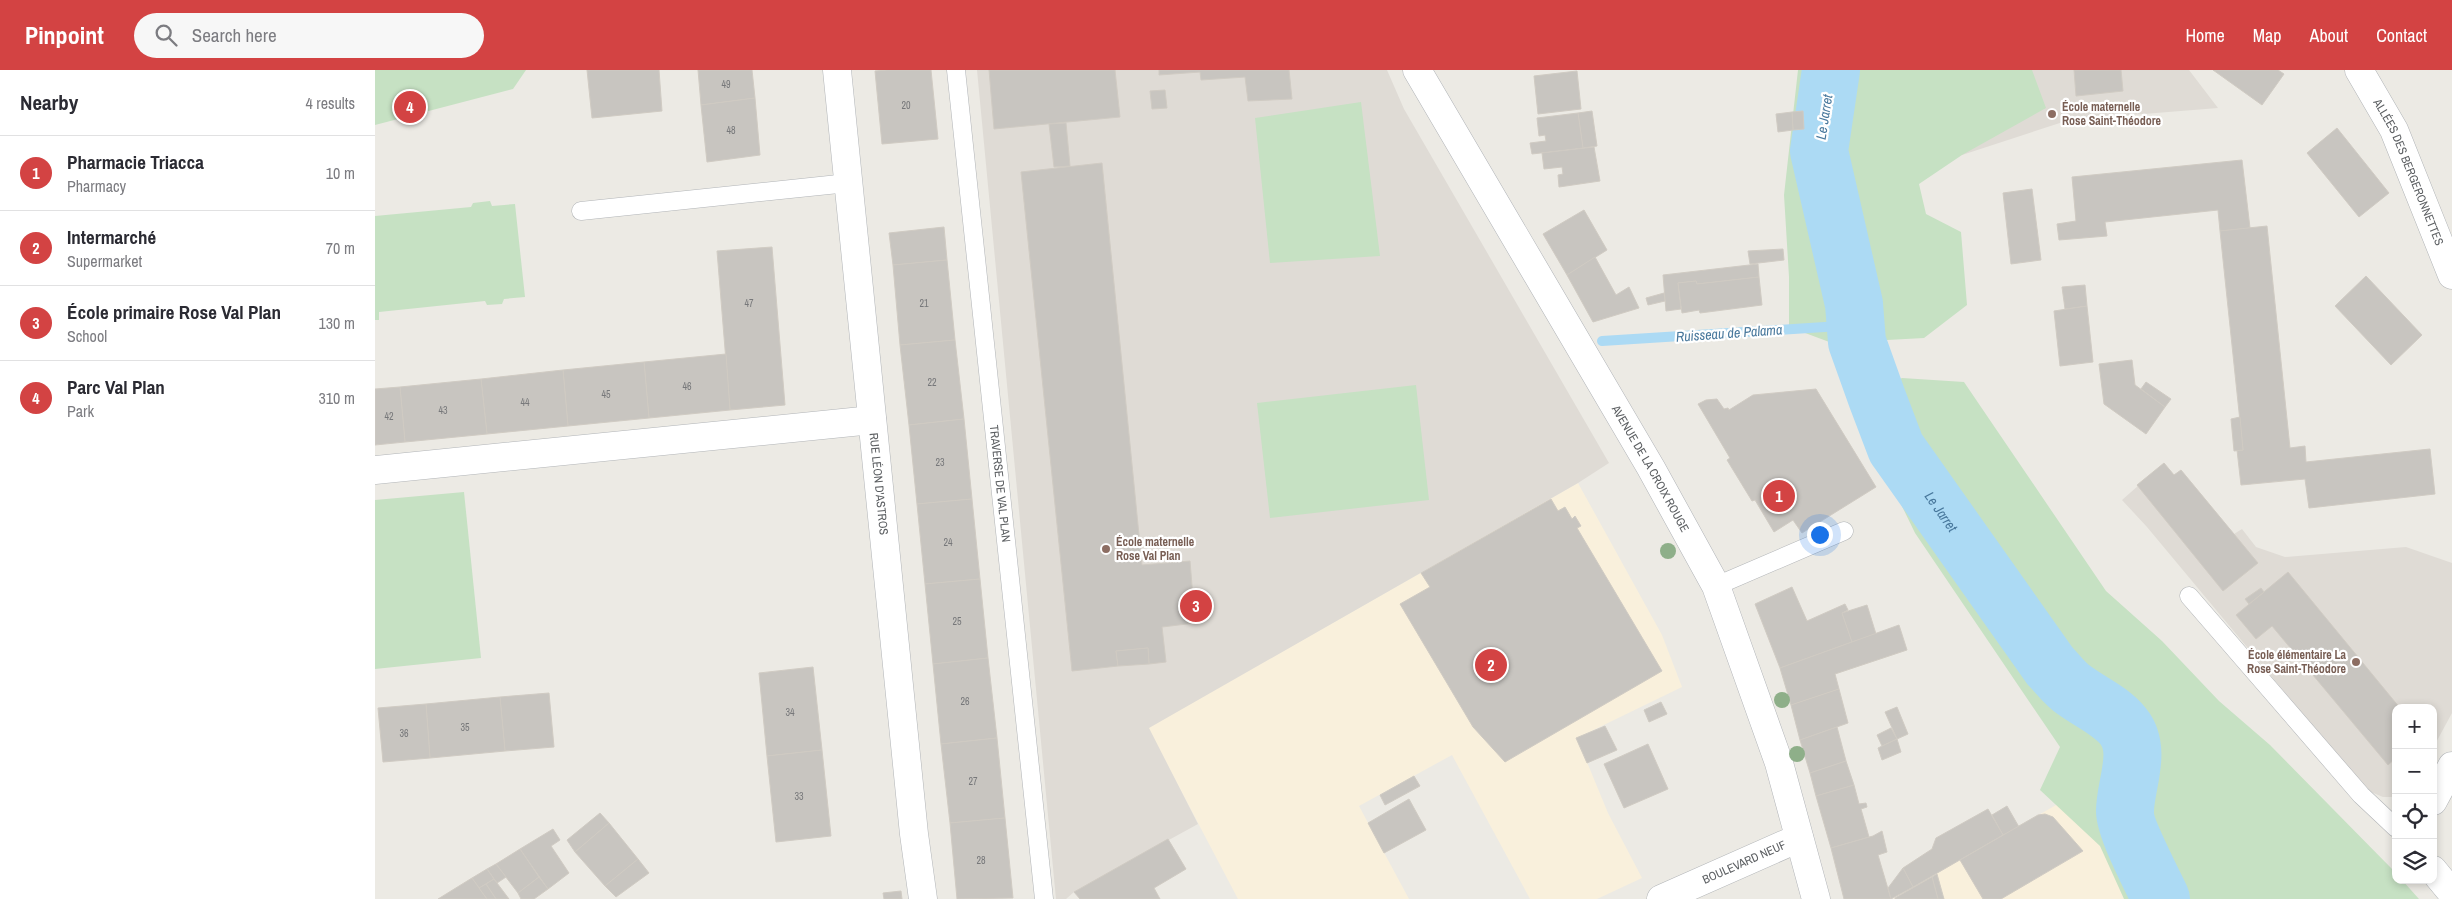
<!DOCTYPE html>
<meta charset="utf-8">
<style>
:root{--surface:#fff;--page:#f7f7f7;--text:#2b2b33;--muted:#7c7c81;--line:#e1e1e2;--accent:#d34343}
body{margin:0;font-family:"Archivo Narrow",sans-serif;background:var(--page);color:var(--text)}
.controls{position:absolute;right:15px;bottom:15px;display:grid;overflow:hidden;border-radius:10px;box-shadow:0 2px 8px #0003}
.controls button{width:45px;height:45px;display:grid;place-items:center;padding:0;border:0;border-bottom:1px solid var(--line);background:var(--surface);color:var(--text);font:25px sans-serif}
.you{position:absolute;left:1444px;top:464px;width:18px;height:18px;margin:-12px;border:4px solid #fff;border-radius:50%;background:#1a73e8;box-shadow:0 0 0 8px #1a73e833}
.badge{display:grid;place-items:center;width:32px;height:32px;border-radius:50%;background:var(--accent);color:#fff;font-size:16px;font-weight:700}
.pin{position:absolute;translate:-50% -50%;border:2px solid #fff;box-shadow:0 1px 5px #0006}
.list{margin:0;padding:0;list-style:none}
h2{display:flex;justify-content:space-between;align-items:center;height:65px;margin:0;padding:0 20px;font-size:21px}
h2 small{font-size:16px;font-weight:400;color:var(--muted)}
.list li{display:grid;grid-template-columns:32px 1fr auto;gap:15px;align-items:center;box-sizing:border-box;height:75px;padding:0 20px;border-top:1px solid var(--line)}
.list b{display:block;font-size:19px;white-space:nowrap}
.list p{margin:0;font-size:16px;white-space:nowrap;color:var(--muted)}
.list em{font-size:16px;font-style:normal;color:var(--muted)}
.icon{flex:none;width:28px;height:28px;fill:none;stroke:currentColor;stroke-width:2;stroke-linecap:round;stroke-linejoin:round}
.map{position:relative;flex:none;width:2077px;height:829px;overflow:hidden}
header{display:flex;align-items:center;gap:30px;box-sizing:border-box;height:70px;padding:0 25px;background:var(--accent);color:#fff}
header strong{font-size:24px}
nav{display:flex;gap:28px;margin-inline-start:auto;font-size:18px}
.search{width:350px;height:45px;background:var(--page);display:flex;align-items:center;gap:12px;box-sizing:border-box;padding:0 18px;border-radius:28px;color:var(--muted);font-size:19px}
main{display:flex}
aside{flex:1;background:var(--surface)}
.map>svg:first-child{display:block}
.commercial{fill:#f9f0dc}
.education{fill:#dfdbd5}
.green{fill:#c6e1c3}
.lines{fill:none;stroke-linecap:round;stroke-linejoin:round}
.stream{stroke:#acdaf4;stroke-width:10}
.river{stroke:#acdaf4;stroke-width:58}
.building{fill:#c8c5c0;stroke:#d0cbc3}
.lane-casing{stroke:#b1b4b7;stroke-width:19}
.street-casing{stroke:#b1b4b7;stroke-width:29}
.secondary-casing{stroke:#b0b3b7;stroke-width:29}
.lane{stroke:#fff;stroke-width:18}
.street{stroke:#fff;stroke-width:28}
.secondary{stroke:#fff;stroke-width:28}
.tree{fill:#8eaf89}
.education-dot{fill:#8d6e63;stroke:#fff;stroke-width:2}
.labels{text-anchor:middle;dominant-baseline:central;stroke-width:4.5;stroke-linejoin:round;paint-order:stroke}
.number-label{font-size:10px;fill:#77787a}
.education-label{font-size:12px;font-weight:bold;fill:#785e54;stroke:#fff;text-anchor:start}
.street-label{font-size:12px;fill:#5c5f62;stroke:#fff}
.water-label{font-size:14px;font-style:italic;fill:#48789c;stroke:#fff}
</style>
<header>
<strong>Pinpoint</strong>
<div class="search"><svg class="icon" aria-label="search" viewBox="0 0 24 24"><circle cx="10" cy="10" r="6"/><path d="M15 15l6 6"/></svg>Search here</div>
<nav><a>Home</a><a>Map</a><a>About</a><a>Contact</a></nav>
</header>
<main>
<aside>
<h2>Nearby<small>4 results</small></h2>
<ul class="list">
<li><span class="badge">1</span><div><b>Pharmacie Triacca</b><p>Pharmacy</p></div><em>10 m</em></li>
<li><span class="badge">2</span><div><b>Intermarché</b><p>Supermarket</p></div><em>70 m</em></li>
<li><span class="badge">3</span><div><b>École primaire Rose Val Plan</b><p>School</p></div><em>130 m</em></li>
<li><span class="badge">4</span><div><b>Parc Val Plan</b><p>Park</p></div><em>310 m</em></li>
</ul>
</aside>
<div class="map">
<svg width="2077" height="829" viewBox="0 0 2077 829">
<rect width="100%" height="100%" fill="#eceae4"/>
<g class="commercial">
<path d="M1203,413L1287,565L1307,617L1202,668L1233,743L1267,808L1222,829H1155L1077,685L984,736L1034,829H863L773,658Z"/>
<path d="M1716,715L1773,829H1518L1585,790Z"/>
</g>
<g class="education">
<path d="M602,0H1012L1029,39L1234,393L1203,413L774,658L823,754L699,822L691,829H681Z"/>
<path d="M1585,0H1814L1843,38L1694,50L1587,85Z"/>
<path d="M1789,393L1799,405L1806,400L1859,464L1867,459L1881,477L1910,487L2031,477L2077,493V643L2058,678V638H2021V727H2008L1991,720L1772,457L1747,430Z"/>
</g>
<g class="green">
<path d="M0,0H151L138,19L0,55Z"/>
<path d="M1423,0H1657L1671,38L1587,85L1544,114L1551,144L1586,162L1592,235L1549,268L1457,273L1414,257V207L1409,125Z"/>
<path d="M986,32L1005,186L895,193L880,48Z"/>
<path d="M115,131L117,136L140,134L150,227L129,229L127,234L112,235L110,231L4,242V250H0V146L96,137L98,133Z"/>
<path d="M1527,308L1589,312L1731,521L1787,571L1844,631L1895,675L2017,799L2021,803V810H2027L2044,829H1749L1725,776L1665,720L1685,677L1540,463L1477,333Z"/>
<path d="M1041,315L1054,430L895,448L882,333Z"/>
<path d="M89,422L106,588L0,599V430Z"/>
</g>
<g class="lines">
<path class="stream" d="M1227,271L1481,255"/>
<path class="river" id="s1" d="M1456,0L1444,81L1479,234L1482,272L1502,328L1521,378L1675,596C1683,604 1690,614 1699,620C1715,632 1735,640 1748,656C1768,680 1750,715 1750,741C1749,757 1778,812 1786,829"/>
</g>
<g class="building">
<path d="M212,0H284L287,41L217,48Z"/>
<path d="M323,0H377L380,28L326,35Z"/>
<path d="M512,0H556L563,69L507,74L500,1Z"/>
<path d="M614,0H740L745,47L619,59Z"/>
<path d="M784,0H914L917,29L873,31L870,7L826,10L825,2L784,5Z"/>
<path d="M1699,0H1746L1748,21L1701,26Z"/>
<path d="M1838,0H1903L1909,4L1887,35Z"/>
<path d="M1202,1L1206,39L1163,44L1159,6Z"/>
<path d="M790,20L792,38L777,39L775,21Z"/>
<path d="M380,28L385,85L332,92L326,35Z"/>
<path d="M1217,41L1222,76L1208,78L1203,43Z"/>
<path d="M1428,41L1429,59L1418,60L1417,42Z"/>
<path d="M1417,42L1418,60L1403,62L1401,44Z"/>
<path d="M1203,43L1208,78L1157,84L1155,73L1171,71L1170,65L1164,66L1162,48Z"/>
<path d="M691,53L695,96L679,97L674,54Z"/>
<path d="M1962,58L2014,123L1984,147L1932,83Z"/>
<path d="M1219,77L1225,111L1184,117L1183,105L1188,104L1187,97L1169,99L1167,83Z"/>
<path d="M1867,90L1875,158L1845,161L1843,140L1730,152L1732,166L1684,170L1682,154L1701,151L1697,107Z"/>
<path d="M727,93L767,495L815,491L820,553L787,557L791,592L774,594L773,578L741,581L743,596L697,601L646,102Z"/>
<path d="M1657,119L1666,190L1636,194L1628,123Z"/>
<path d="M1209,140L1232,180L1192,205L1168,164Z"/>
<path d="M1892,156L1915,378L1930,376L1931,392L2055,379L2060,424L1934,438L1930,409L1866,415L1862,380H1868L1845,161Z"/>
<path d="M569,157L572,190L518,195L514,163Z"/>
<path d="M397,177L410,335L355,340L342,181Z"/>
<path d="M1408,179L1409,190L1375,194L1373,181Z"/>
<path d="M1220,187L1241,225L1254,217L1264,238L1218,252L1192,205Z"/>
<path d="M572,190L580,270L525,275L518,195Z"/>
<path d="M1383,194L1384,207L1322,214L1321,211L1303,213L1306,239L1291,241L1288,205Z"/>
<path d="M1991,206L2047,265L2016,295L1960,236Z"/>
<path d="M1384,207L1387,235L1325,243L1324,240L1307,243L1303,213L1321,211L1322,214Z"/>
<path d="M1710,215L1712,236L1690,239L1687,217Z"/>
<path d="M1289,223L1290,231L1273,235L1271,228Z"/>
<path d="M1712,236L1718,292L1685,296L1679,241Z"/>
<path d="M580,270L589,349L534,355L525,275Z"/>
<path d="M351,284L355,340L274,348L269,292Z"/>
<path d="M1757,290L1760,315L1790,337L1771,364L1729,334L1724,294Z"/>
<path d="M269,292L274,348L193,356L188,300Z"/>
<path d="M188,300L193,356L112,364L106,309Z"/>
<path d="M106,309L112,364L30,372L25,317Z"/>
<path d="M1771,312L1796,329L1790,337L1766,319Z"/>
<path d="M25,317L30,372L0,375V319Z"/>
<path d="M1441,319L1501,417L1427,463L1418,450L1399,462L1380,430L1377,431L1352,390L1355,388L1323,334L1331,330L1342,329L1349,339L1353,338L1354,340L1378,325Z"/>
<path d="M1865,347L1868,380L1859,381L1856,349Z"/>
<path d="M589,349L597,429L542,434L534,355Z"/>
<path d="M1789,393L1799,405L1806,400L1883,493L1848,521L1762,415Z"/>
<path d="M597,429L605,509L550,514L542,434Z"/>
<path d="M1176,429L1183,441L1190,437L1197,449L1200,446L1206,456L1202,458L1287,601L1130,692L1098,657L1025,534L1055,517L1046,503Z"/>
<path d="M1913,502L2025,638H2021V688L2013,695L1897,556L1881,569L1861,545Z"/>
<path d="M605,509L613,588L558,594L550,514Z"/>
<path d="M1417,517L1432,551L1470,534L1473,540L1467,543L1477,572L1405,598L1380,534Z"/>
<path d="M1886,518L1889,522L1874,534L1870,529Z"/>
<path d="M1492,535L1501,564L1477,572L1467,543Z"/>
<path d="M1524,555L1532,580L1460,604L1464,619L1416,635L1405,598Z"/>
<path d="M773,578L774,594L743,596L741,581Z"/>
<path d="M613,588L622,668L566,674L558,594Z"/>
<path d="M438,597L447,680L392,686L384,603Z"/>
<path d="M1464,619L1473,653L1425,670L1416,635Z"/>
<path d="M174,623L179,677L130,681L125,627Z"/>
<path d="M125,627L130,681L55,688L51,634Z"/>
<path d="M1286,632L1292,644L1274,652L1269,640Z"/>
<path d="M51,634L55,688L8,692L3,638Z"/>
<path d="M1522,637L1533,664L1522,669L1510,642Z"/>
<path d="M1230,656L1242,680L1212,693L1201,668Z"/>
<path d="M1462,657L1471,691L1435,703L1425,670Z"/>
<path d="M1516,658L1522,669L1507,676L1502,665Z"/>
<path d="M622,668L630,748L575,753L566,674Z"/>
<path d="M1522,669L1526,682L1507,690L1503,678Z"/>
<path d="M1273,674L1293,719L1249,738L1229,694Z"/>
<path d="M447,680L456,766L401,772L392,686Z"/>
<path d="M1471,691L1479,715L1441,726L1435,703Z"/>
<path d="M1039,706L1045,716L1010,735L1005,725Z"/>
<path d="M1479,715L1484,734L1491,733L1492,737L1486,739L1494,767L1456,778L1441,726Z"/>
<path d="M1034,729L1051,760L1009,783L993,753Z"/>
<path d="M1632,736L1644,757L1628,765L1617,745Z"/>
<path d="M1613,739L1628,765L1538,817L1528,798L1557,779L1561,768Z"/>
<path d="M225,743L234,753L200,782L192,770Z"/>
<path d="M1670,744L1678,747L1708,781L1626,829H1608L1585,790L1663,745Z"/>
<path d="M630,748L638,828L582,829L575,753Z"/>
<path d="M234,753L263,789L230,816L200,782Z"/>
<path d="M178,759L185,770L176,776L194,803L173,819L145,779Z"/>
<path d="M1507,761L1512,782L1503,785L1516,829H1469L1456,778L1498,766Z"/>
<path d="M793,769L811,799L779,818L785,829H705L699,822Z"/>
<path d="M145,779L164,807L143,823L121,794Z"/>
<path d="M263,789L274,803L241,827L230,816Z"/>
<path d="M121,794L131,807L122,813L112,799Z"/>
<path d="M1528,798L1538,817L1516,829L1513,818Z"/>
<path d="M112,799L119,809L104,818L97,808Z"/>
<path d="M1562,804L1569,829H1563L1557,807Z"/>
<path d="M164,807L173,819L159,829H146L143,823Z"/>
<path d="M1557,807L1563,829H1520V828Z"/>
<path d="M97,808L112,829H63Z"/>
<path d="M119,809L134,829H121L111,814Z"/>
<path d="M111,814L121,829H112L104,818Z"/>
<path d="M526,821L527,829H509L508,823Z"/>
</g>
<g class="lines">
<defs>
<g id="lane">
<path id="s2" d="M581,0L669,829"/>
<path d="M206,141L473,113"/>
<path d="M1341,516L1469,461"/>
<path d="M1814,526L1986,725L2021,758"/>
</g>
<g id="street">
<path id="s3" d="M462,0L539,764L548,829"/>
<path id="s4" d="M1984,0L2019,60L2077,205"/>
<path d="M0,400L497,350"/>
<path d="M2058,731L2077,696"/>
<path d="M2058,800L2077,823"/>
<path id="s5" d="M1286,829L1424,768"/>
</g>
<g id="secondary">
<path id="s6" d="M1042,0L1276,398L1341,516L1404,693L1441,829"/>
</g>
</defs>
<use href="#lane" class="lane-casing"/>
<use href="#street" class="street-casing"/>
<use href="#secondary" class="secondary-casing"/>
<use href="#lane" class="lane"/>
<use href="#street" class="street"/>
<use href="#secondary" class="secondary"/>
</g>
<g class="tree">
<circle cx="1293" cy="481" r="8"/>
<circle cx="1407" cy="630" r="8"/>
<circle cx="1422" cy="684" r="8"/>
</g>
<g class="education-dot">
<circle cx="1677" cy="44" r="5"/>
<circle cx="731" cy="479" r="5"/>
<circle cx="1981" cy="592" r="5"/>
</g>
<g class="labels">
<g class="number-label">
<text x="351" y="14">49</text>
<text x="531" y="35">20</text>
<text x="356" y="60">48</text>
<text x="374" y="233">47</text>
<text x="549" y="233">21</text>
<text x="557" y="312">22</text>
<text x="312" y="316">46</text>
<text x="231" y="324">45</text>
<text x="150" y="332">44</text>
<text x="68" y="340">43</text>
<text x="14" y="346">42</text>
<text x="565" y="392">23</text>
<text x="573" y="472">24</text>
<text x="582" y="551">25</text>
<text x="590" y="631">26</text>
<text x="415" y="642">34</text>
<text x="90" y="657">35</text>
<text x="29" y="663">36</text>
<text x="598" y="711">27</text>
<text x="424" y="726">33</text>
<text x="606" y="790">28</text>
</g>
<g class="education-label">
<text x="1687" y="37">École maternelle<tspan x="1687" dy="14">Rose Saint-Théodore</tspan></text>
<text x="741" y="472">École maternelle<tspan x="741" dy="14">Rose Val Plan</tspan></text>
<text x="1971" y="585" text-anchor="end">École élémentaire La<tspan x="1971" dy="14">Rose Saint-Théodore</tspan></text>
</g>
<g class="street-label">
<text stroke="none"><textPath href="#s4" startOffset="114">ALLÉES DES BERGERONNETTES</textPath></text>
<text stroke="none"><textPath href="#s6" startOffset="462">AVENUE DE LA CROIX ROUGE</textPath></text>
<text stroke="none"><textPath href="#s3" startOffset="416">RUE LÉON D'ASTROS</textPath></text>
<text stroke="none"><textPath href="#s2" startOffset="416">TRAVERSE DE VAL PLAN</textPath></text>
<text stroke="none"><textPath href="#s5" startOffset="91">BOULEVARD NEUF</textPath></text>
</g>
<g class="water-label">
<text transform="translate(1449 47) rotate(-81)">Le Jarret</text>
<text transform="translate(1354 263) rotate(-4)">Ruisseau de Palama</text>
<text stroke="none"><textPath href="#s1" startOffset="468">Le Jarret</textPath></text>
</g>
</g>
</svg>
<div class="controls">
<button>+</button>
<button>−</button>
<button><svg class="icon" aria-label="locate" viewBox="0 0 24 24"><circle cx="12" cy="12" r="6"/><path d="M12 2v4M12 18v4M2 12h4M18 12h4"/></svg></button>
<button><svg class="icon" aria-label="layers" viewBox="0 0 24 24"><path d="M12 4l9 5-9 5-9-5zM3 14l9 5 9-5"/></svg></button>
</div>
<div class="you"></div>
<div class="pin badge" style="left:1404px;top:426px">1</div>
<div class="pin badge" style="left:1116px;top:595px">2</div>
<div class="pin badge" style="left:821px;top:536px">3</div>
<div class="pin badge" style="left:35px;top:37px">4</div>
</div>
</main>
